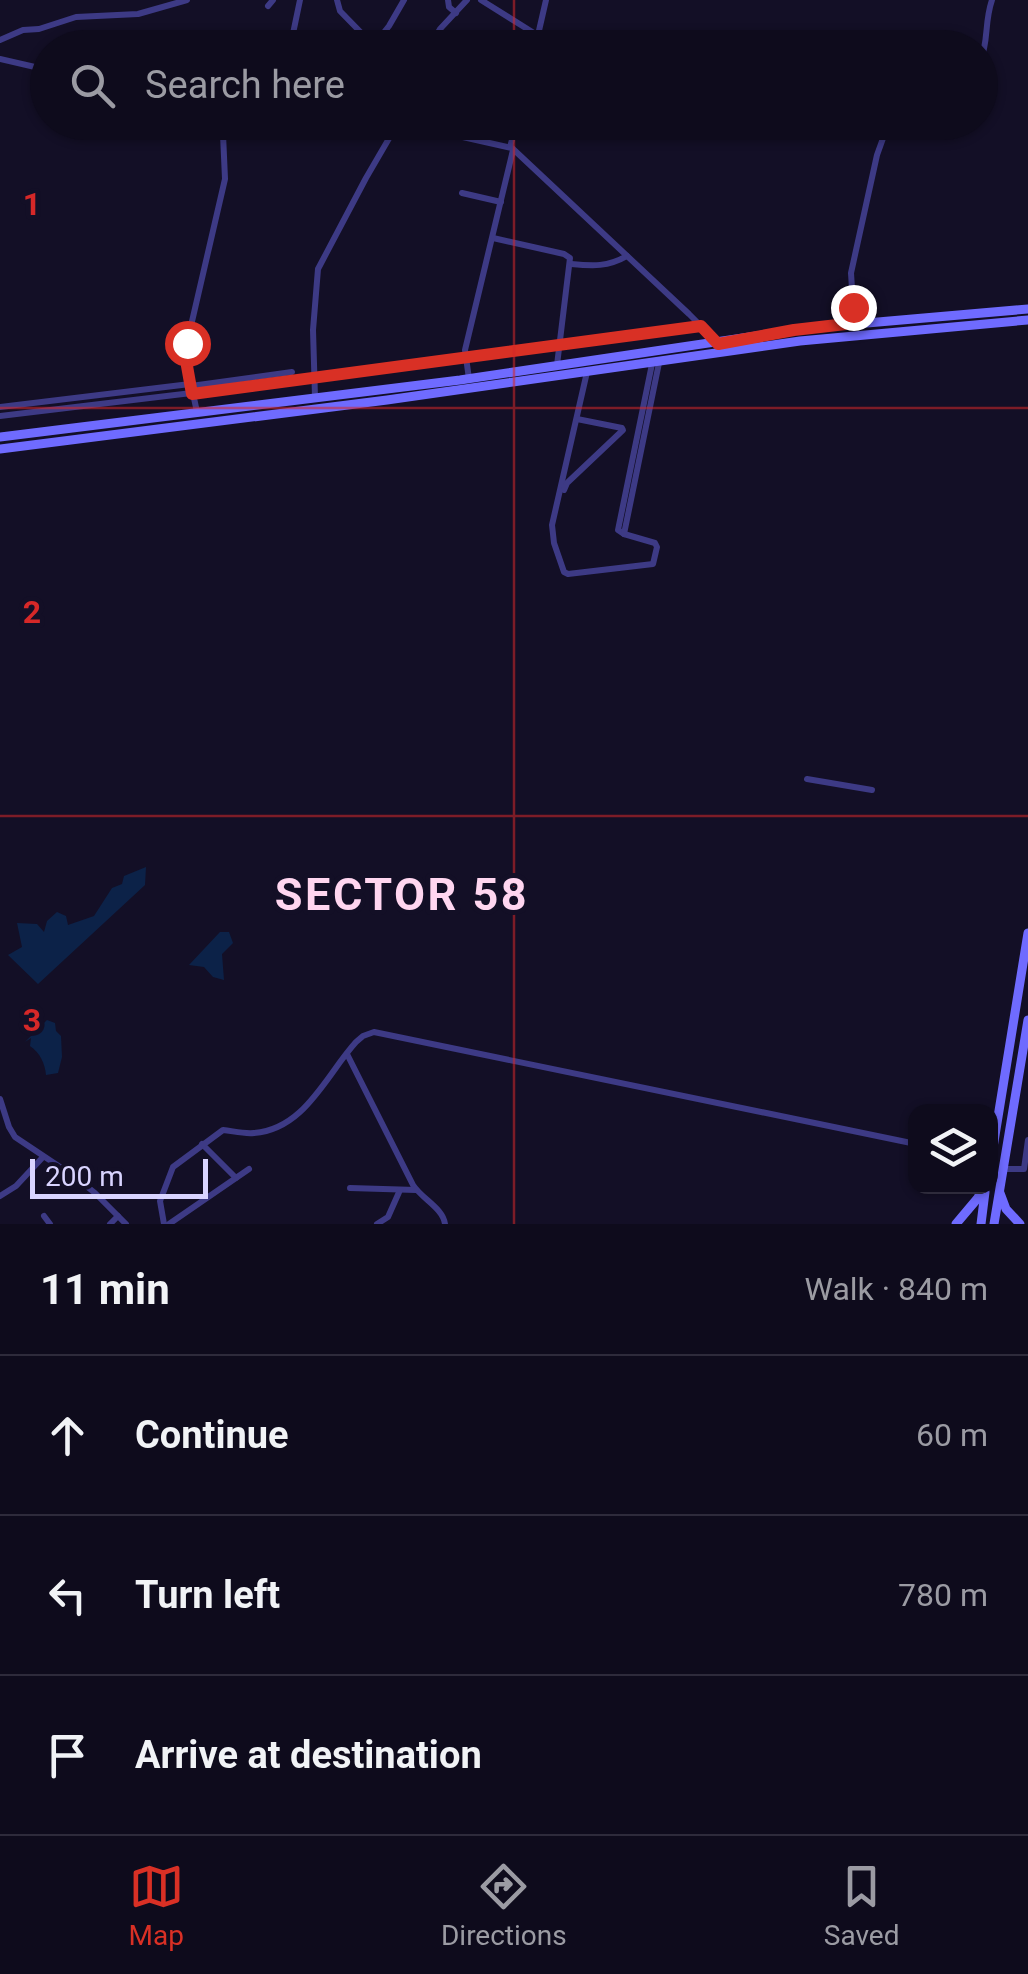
<!DOCTYPE html>
<meta charset="utf-8">
<style>
:root{--surface:#0e0b1c;--page:#1c1929;--text:#f1f3f6;--muted:#9b9ba3;--line:#2e2b3b;--accent:#d93025}
body{margin:0;font-family:Roboto,sans-serif;background:var(--page);color:var(--text)}
.controls{position:absolute;right:30px;bottom:30px;display:grid;overflow:hidden;border-radius:20px;box-shadow:0 2px 8px #0004}
.controls button{width:90px;height:90px;display:grid;place-items:center;padding:0;border:0;border-bottom:2px solid var(--line);background:var(--surface);color:var(--text);font:50px sans-serif}
.scale{position:absolute;left:30px;bottom:25px;width:178px;box-sizing:border-box;padding-left:10px;border:5px solid #d9d4ff;border-top:0;font-size:28px;line-height:35px;white-space:nowrap;color:#d9d4ff;-webkit-text-stroke:8px #130f26;paint-order:stroke}
.stop{position:absolute;width:30px;height:30px;margin:-22px;border:8px solid #d93025;border-radius:50%;background:#fff}
.stop.end{background:#d93025;border-color:#fff;box-shadow:0 2px 10px #0008}
.list{margin:0;padding:0;list-style:none}
h2{display:flex;justify-content:space-between;align-items:center;height:130px;margin:0;padding:0 40px;font-size:42px}
h2 small{font-size:32px;font-weight:400;color:var(--muted)}
.list li{display:grid;grid-template-columns:65px 1fr auto;gap:30px;align-items:center;box-sizing:border-box;height:160px;padding:0 40px;border-top:2px solid var(--line)}
.list b{display:block;font-size:38px;white-space:nowrap}
.list em{font-size:32px;font-style:normal;color:var(--muted)}
.icon{flex:none;width:55px;height:55px;fill:none;stroke:currentColor;stroke-width:2;stroke-linecap:round;stroke-linejoin:round}
.map{position:relative;flex:none;width:1028px;height:1224px;overflow:hidden}
.search{position:absolute;background:var(--surface);box-shadow:0 2px 8px #0004;left:30px;right:30px;top:30px;height:110px;display:flex;align-items:center;gap:25px;box-sizing:border-box;padding:0 35px;border-radius:55px;color:var(--muted);font-size:38px}
.sheet{height:610px;background:var(--surface)}
nav{display:flex;justify-content:space-around;align-items:center;box-sizing:border-box;height:140px;border-top:2px solid var(--line);background:var(--surface);font-size:28px;color:var(--muted)}
nav a{display:grid;justify-items:center;gap:5px}
nav .on{color:var(--accent)}
.map>svg:first-child{display:block}
.water{fill:#0c2248}
.lines{fill:none;stroke-linecap:round;stroke-linejoin:round}
.street{stroke:#3d3a85;stroke-width:6}
.secondary{stroke:#6f6bff;stroke-width:9}
.route{stroke:#d93025;stroke-width:12}
.grid{fill:none;stroke:#d62828;stroke-width:2.5;stroke-opacity:0.55}
.labels{text-anchor:middle;dominant-baseline:central;stroke-width:10;stroke-linejoin:round;paint-order:stroke}
.district-label{font-size:45px;font-weight:bold;letter-spacing:2.5px;fill:#ffd6f0;stroke:#130f26}
.grid-label{font-size:32px;text-anchor:middle;font-weight:bold;fill:#d62828;stroke:#130f26;stroke-width:10;stroke-linejoin:round;paint-order:stroke}
</style>
<div class="map">
<svg width="1028" height="1224" viewBox="0 0 1028 1224">
<rect width="100%" height="100%" fill="#130f26"/>
<g class="water">
<path d="M146,867L145,885L38,984L8,955L22,947L17,923L37,924L44,932L47,921L57,912L66,916L68,925L94,916L112,888L122,884L124,876Z"/>
<path d="M220,932H229L233,943L222,954L224,980L213,977L204,967L189,965Z"/>
<path d="M47,1020L55,1023L56,1031L61,1036L62,1057L58,1073L46,1075C45,1063 40,1053 30,1046L31,1038L25,1042Z"/>
</g>
<g class="lines">
<g class="street">
<path d="M337,0L340,11L376,48"/>
<path d="M448,0L449,7L456,13"/>
<path d="M481,0L537,35"/>
<path d="M268,6L273,0"/>
<path d="M0,40L23,30L39,29L76,17L138,14L187,0"/>
<path d="M374,45L389,26L404,0"/>
<path d="M290,48L300,0"/>
<path d="M429,48L440,29L467,0"/>
<path d="M535,48L546,0"/>
<path d="M0,59L48,70"/>
<path d="M980,62C989,41 984,23 992,0"/>
<path d="M396,122L512,148L689,314L715,340"/>
<path d="M454,122L472,137"/>
<path d="M510,147L517,122"/>
<path d="M462,193L501,202"/>
<path d="M493,238L564,254L570,258L557,365"/>
<path d="M571,264C593,266 608,267 627,256"/>
<path d="M846,324L853,304L851,273L877,155L886,130L892,122"/>
<path d="M587,372L552,525L554,543L564,572L568,574L653,564L657,547L655,543L624,534"/>
<path d="M469,379L465,350L513,150"/>
<path d="M191,386L292,372"/>
<path d="M315,397L313,330L318,269L366,178L398,123"/>
<path d="M0,407L190,384"/>
<path d="M197,412L187,366V343L225,179L223,134L227,122"/>
<path d="M0,416L350,374L701,326"/>
<path d="M564,490L567,483L623,430L622,428L577,419"/>
<path d="M624,534L618,530L652,364"/>
<path d="M624,534L659,363"/>
<path d="M807,779L872,790"/>
<path d="M347,1054L413,1185C422,1199 443,1208 445,1224"/>
<path d="M0,1099L9,1127L15,1137L75,1177L95,1193L126,1224"/>
<path d="M202,1144L236,1178"/>
<path d="M1003,1169H1024L1028,1140"/>
<path d="M350,1188L416,1190"/>
<path d="M0,1196L16,1186L43,1157"/>
<path d="M44,1216L50,1224"/>
<path d="M110,1224L118,1216"/>
<path d="M164,1224L160,1201L173,1167L223,1130C233,1131 243,1134 254,1133C305,1129 326,1075 356,1042L363,1036L374,1032L916,1144"/>
<path d="M169,1224L249,1169"/>
<path d="M377,1224L388,1217L400,1190"/>
</g>
<g class="secondary">
<path d="M0,437L460,380L809,328L1028,309"/>
<path d="M0,449L387,400L800,341L1028,320"/>
<path d="M990,1166L1028,933"/>
<path d="M1000,1193L1006,1209L1020,1224"/>
<path d="M956,1224L977,1199L985,1186"/>
<path d="M981,1224L985,1192"/>
<path d="M994,1224L1028,1020"/>
</g>
</g>
<g class="lines">
<path class="route" d="M187,343V366L192,394L701,326L718,344L794,330L846,324L853,307"/>
</g>
<path class="grid" d="M514,0V48M514,122V1224M0,408H1028M0,816H1028"/>
<g class="labels">
<g class="district-label">
<text x="402" y="894">SECTOR 58</text>
</g>
</g>
<g class="grid-label">
<text x="32" y="215">1</text>
<text x="32" y="623">2</text>
<text x="32" y="1031">3</text>
</g>
</svg>
<div class="controls">
<button><svg class="icon" aria-label="layers" viewBox="0 0 24 24"><path d="M12 4l9 5-9 5-9-5zM3 14l9 5 9-5"/></svg></button>
</div>
<div class="scale">200 m</div>
<div class="stop" style="left:187px;top:343px"></div>
<div class="stop end" style="left:853px;top:307px"></div>
<div class="search"><svg class="icon" aria-label="search" viewBox="0 0 24 24"><circle cx="10" cy="10" r="6"/><path d="M15 15l6 6"/></svg>Search here</div>
</div>
<section class="sheet">
<h2>11 min<small>Walk · 840 m</small></h2>
<ul class="list">
<li><svg class="icon" aria-label="ahead" viewBox="0 0 24 24"><path d="M12 20V5M6 11l6-6 6 6"/></svg><div><b>Continue</b></div><em>60 m</em></li>
<li><svg class="icon" aria-label="left" viewBox="0 0 24 24"><path d="M17 20v-9H6M10 6l-5 5 5 5"/></svg><div><b>Turn left</b></div><em>780 m</em></li>
<li><svg class="icon" aria-label="arrive" viewBox="0 0 24 24"><path d="M6 21V4h12l-3 4 3 4H6"/></svg><div><b>Arrive at destination</b></div></li>
</ul>
</section>
<nav>
<a class="on"><svg class="icon" aria-label="map" viewBox="0 0 24 24"><path d="M3 6l6-2 6 2 6-2v14l-6 2-6-2-6 2zM9 4v14M15 6v14"/></svg>Map</a>
<a><svg class="icon" aria-label="directions" viewBox="0 0 24 24"><path d="M12 3l9 9-9 9-9-9zM9 14v-3h6M13 9l2 2-2 2"/></svg>Directions</a>
<a><svg class="icon" aria-label="saved" viewBox="0 0 24 24"><path d="M7 4h10v16l-5-4-5 4z"/></svg>Saved</a>
</nav>
